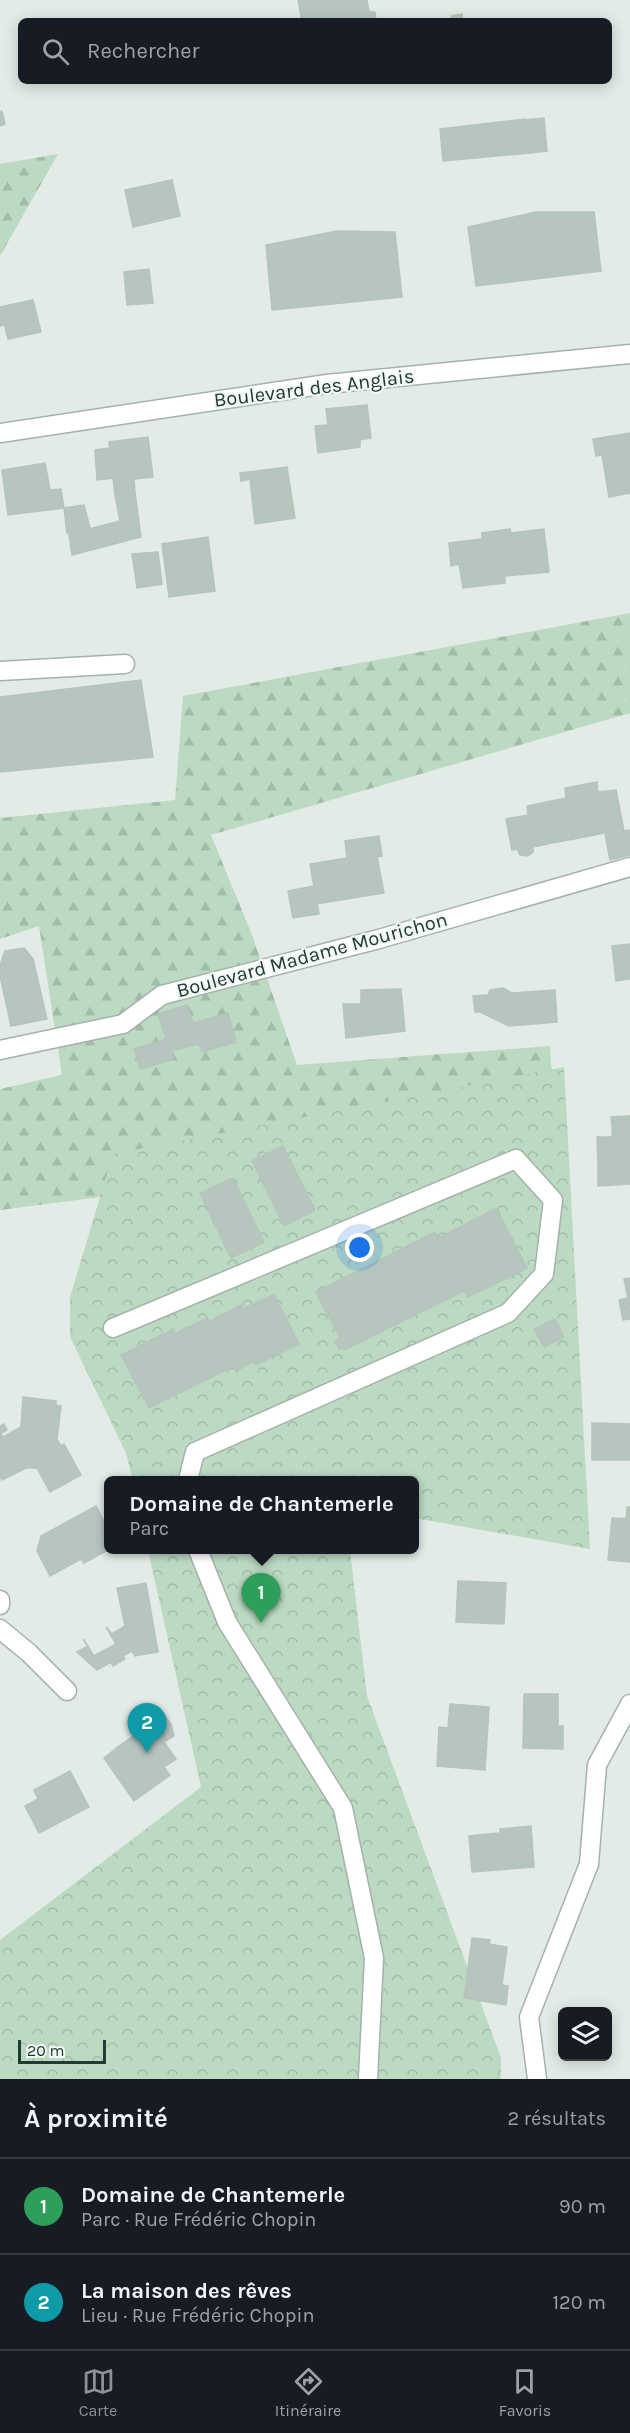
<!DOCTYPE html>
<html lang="fr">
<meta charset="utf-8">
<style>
:root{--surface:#171b24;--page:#242831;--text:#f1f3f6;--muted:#9ea1a6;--line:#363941;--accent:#8c9099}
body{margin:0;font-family:Karla,sans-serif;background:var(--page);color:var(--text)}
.controls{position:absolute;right:18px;bottom:18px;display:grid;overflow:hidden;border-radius:9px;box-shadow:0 3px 15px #0003}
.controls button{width:54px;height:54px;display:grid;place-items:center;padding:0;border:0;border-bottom:2px solid var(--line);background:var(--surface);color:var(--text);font:30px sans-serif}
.scale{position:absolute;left:18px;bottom:15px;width:88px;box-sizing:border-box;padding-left:6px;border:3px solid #233a32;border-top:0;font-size:16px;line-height:21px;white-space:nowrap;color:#233a32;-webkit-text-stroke:4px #f2f8f4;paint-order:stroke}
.you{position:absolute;left:360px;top:1248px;width:21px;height:21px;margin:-15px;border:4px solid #fff;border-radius:50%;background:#1a73e8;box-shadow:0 0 0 9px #1a73e833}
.badge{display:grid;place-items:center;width:39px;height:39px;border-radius:50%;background:var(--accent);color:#fff;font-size:20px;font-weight:700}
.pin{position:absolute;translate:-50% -50px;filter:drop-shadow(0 2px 3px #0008)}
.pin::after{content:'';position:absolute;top:32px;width:21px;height:18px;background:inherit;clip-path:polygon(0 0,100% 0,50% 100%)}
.popup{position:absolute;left:104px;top:1476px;width:315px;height:78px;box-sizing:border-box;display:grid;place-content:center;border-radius:9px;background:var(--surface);filter:drop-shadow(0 2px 4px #0005);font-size:20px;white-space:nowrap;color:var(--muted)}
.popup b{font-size:22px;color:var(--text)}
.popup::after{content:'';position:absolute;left:50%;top:100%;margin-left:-12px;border:12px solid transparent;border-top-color:var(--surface)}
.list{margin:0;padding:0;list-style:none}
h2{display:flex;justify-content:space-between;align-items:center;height:78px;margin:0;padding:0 24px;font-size:26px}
h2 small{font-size:20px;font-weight:400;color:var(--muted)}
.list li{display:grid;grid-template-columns:39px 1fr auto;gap:18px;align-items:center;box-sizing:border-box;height:96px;padding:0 24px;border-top:2px solid var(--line)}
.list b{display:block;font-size:22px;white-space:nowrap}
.list p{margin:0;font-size:20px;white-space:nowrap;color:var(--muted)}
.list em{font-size:20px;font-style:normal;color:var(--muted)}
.icon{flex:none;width:33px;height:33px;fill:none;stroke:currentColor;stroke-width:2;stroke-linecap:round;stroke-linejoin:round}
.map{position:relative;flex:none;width:630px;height:2079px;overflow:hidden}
.search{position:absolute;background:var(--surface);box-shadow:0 3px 15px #0003;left:18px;right:18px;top:18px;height:66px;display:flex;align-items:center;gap:15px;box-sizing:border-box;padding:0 21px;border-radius:9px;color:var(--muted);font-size:22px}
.sheet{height:270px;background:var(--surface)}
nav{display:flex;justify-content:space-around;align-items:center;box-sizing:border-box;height:84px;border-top:2px solid var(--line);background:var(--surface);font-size:16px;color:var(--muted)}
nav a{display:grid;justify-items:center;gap:3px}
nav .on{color:var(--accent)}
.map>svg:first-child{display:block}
.forest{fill:url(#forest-firs)}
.park{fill:url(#park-crowns)}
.building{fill:#b7c5bf;stroke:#b5c4bc;stroke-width:1.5}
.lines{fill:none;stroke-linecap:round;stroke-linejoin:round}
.minor-casing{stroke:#a5b2ac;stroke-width:21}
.minor{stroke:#fff;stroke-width:18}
.labels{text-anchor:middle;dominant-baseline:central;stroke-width:4.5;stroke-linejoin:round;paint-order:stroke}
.street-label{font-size:20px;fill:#233a32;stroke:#f2f8f4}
</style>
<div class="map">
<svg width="630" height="2079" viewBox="0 0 630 2079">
<defs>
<pattern id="forest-firs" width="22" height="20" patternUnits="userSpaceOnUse" patternTransform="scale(1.5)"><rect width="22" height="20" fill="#bcdac2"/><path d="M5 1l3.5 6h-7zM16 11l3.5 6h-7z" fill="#a1bca7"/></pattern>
<pattern id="park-crowns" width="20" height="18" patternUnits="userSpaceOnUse" patternTransform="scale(1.5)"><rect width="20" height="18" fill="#bcdac2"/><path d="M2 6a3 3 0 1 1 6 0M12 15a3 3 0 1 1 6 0" fill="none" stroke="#a1bca7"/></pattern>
</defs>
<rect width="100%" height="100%" fill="#e2ebe6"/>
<g class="forest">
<path d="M58,154L0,256V164Z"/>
<path d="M630,613V713L211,835L252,935L297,1065L550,1046L580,1529L310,1170L0,1210V1089L62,1075L39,926L0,939V818L175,800L183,696Z"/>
</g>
<g class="park">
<path d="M564,1067L590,1549L414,1518V1480H133L126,1453L70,1337V1297L113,1154Z"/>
<path d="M148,1550H350L367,1696L501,2058V2079H0V1940L201,1787Z"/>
</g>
<g class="building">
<path d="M298,0H367L369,12H375L376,21H349L348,17L323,21H302Z"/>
<path d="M462,14L463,21H452L451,16Z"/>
<path d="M2,111L5,124L0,126V112Z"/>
<path d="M544,118L547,151L529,153L526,120Z"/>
<path d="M526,119L529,153L443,161L440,129Z"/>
<path d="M172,180L180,216L133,227L125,190Z"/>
<path d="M536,212H594L601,271L476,286L468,227Z"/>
<path d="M337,231L395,232L402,297L272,310L266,245Z"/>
<path d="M149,269L153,303L127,305L124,272Z"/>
<path d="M33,300L41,332L8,339L0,307Z"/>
<path d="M0,308L5,325L0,326Z"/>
<path d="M367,405L371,438L360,440V447L318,453L315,426L328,425L326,409Z"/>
<path d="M630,433V493L609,497L602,455L596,456L593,439Z"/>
<path d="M148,437L153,477L134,479L135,493L115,495L109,442Z"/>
<path d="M109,448L113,478L97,480L95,450Z"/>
<path d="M45,463L50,490L61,489L64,508L8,515L2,470Z"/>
<path d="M287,467L295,518L255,524L250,479L241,481L240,473Z"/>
<path d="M135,493L141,537L72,555L69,534L120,521L115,495Z"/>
<path d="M84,505L90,528L67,533L64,508Z"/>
<path d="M510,529L511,533L544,529L549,572L505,576V583L463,588L459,564L451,566L449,543L482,539V533Z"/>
<path d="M208,537L215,591L169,597L162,544Z"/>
<path d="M158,552L162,584L137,588L132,554Z"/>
<path d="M141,680L153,757L0,772V697Z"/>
<path d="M597,782L598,792L616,790L624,831L630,830V855L610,860L605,833L574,839L572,831L556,834L557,842L533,847V852L528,856L520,855L517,849L512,850L506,819L528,815L527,806L566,798L565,788Z"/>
<path d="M572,831L574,839L557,842L556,834Z"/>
<path d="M379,836L382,856L377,857L384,893L317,904L310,864L347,858L345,841Z"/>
<path d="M314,886L319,914L293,918L288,891Z"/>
<path d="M630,944V979L616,981L612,946Z"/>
<path d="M24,948L33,959L0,965L5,951Z"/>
<path d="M33,959L47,1019L11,1026L0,976V965Z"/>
<path d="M503,988L512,993L555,990L557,1022L509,1026L480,1012H475L473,996L488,995L490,990Z"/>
<path d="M401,989L405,1031L346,1038L343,1004H361V990Z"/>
<path d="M187,1005L193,1023L228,1013L236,1042L202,1052L199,1044L171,1051L174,1059L140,1069L134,1049L166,1039L158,1014Z"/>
<path d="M629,1116H630V1184L598,1186V1163L613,1162L612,1125L629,1124Z"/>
<path d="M629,1116V1124L612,1125L611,1117Z"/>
<path d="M597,1137H612L613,1162L598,1163Z"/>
<path d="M283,1146L315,1210L284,1226L252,1161Z"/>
<path d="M233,1178L264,1242L231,1258L200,1193Z"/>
<path d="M497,1208L500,1215L441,1245L438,1238Z"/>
<path d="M500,1215L527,1268L468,1297L464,1291L344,1350V1348L339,1349L335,1341L340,1338L319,1298L438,1238L441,1245Z"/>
<path d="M435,1232L438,1238L319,1298L316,1292Z"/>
<path d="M630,1278V1308L624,1279Z"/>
<path d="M274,1294L299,1344L256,1365L254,1361L236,1371L234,1366L149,1408L121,1355L173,1329L175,1334L207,1318L210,1321L241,1305L243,1309Z"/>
<path d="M628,1298L630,1319L623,1320L619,1300Z"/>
<path d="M555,1319L564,1337L544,1347L534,1329Z"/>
<path d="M23,1397L56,1401V1406L28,1403L26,1429L6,1442L3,1437L21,1427Z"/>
<path d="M28,1403L61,1406L57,1439L61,1446L64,1444L81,1475L50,1492L37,1468H26L2,1480L0,1476V1438L3,1437L6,1442L23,1432Z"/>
<path d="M592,1423L630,1424V1460H592Z"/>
<path d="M4,1424L7,1430L1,1433L3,1437L0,1438V1426Z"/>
<path d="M96,1506L108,1529V1550L84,1563L81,1559L50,1576L37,1551L41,1536Z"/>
<path d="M627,1507H630V1519H626Z"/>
<path d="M612,1518L630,1519V1562L608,1560Z"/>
<path d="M458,1581L506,1583L504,1624L456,1622Z"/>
<path d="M146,1583L158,1652L135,1656L132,1651L123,1656L125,1659L113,1666L111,1662L97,1670L77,1652L88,1646L83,1639L94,1656L116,1644L106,1627L112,1634L125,1626L117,1588Z"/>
<path d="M524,1694H558V1726H563V1749L523,1748Z"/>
<path d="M450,1704L489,1707L485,1770L437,1766L439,1727L448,1728Z"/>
<path d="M160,1709L171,1724L174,1736L164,1742L176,1759L164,1767L170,1775L134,1801L113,1771L128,1760L118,1747L139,1732L148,1744L154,1740L141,1723Z"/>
<path d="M141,1723L154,1740L148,1744L135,1727Z"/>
<path d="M118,1747L128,1760L113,1771L104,1758Z"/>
<path d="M70,1771L89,1807L39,1833L25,1806L38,1799L34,1790Z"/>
<path d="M531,1826L534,1867L472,1872L469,1836L500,1833V1829Z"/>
<path d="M472,1938L490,1940L489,1944L507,1947L502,1985L508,1986L506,2005L464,1998Z"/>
</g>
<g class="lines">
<defs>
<g id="minor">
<path d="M0,433L327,384L630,354"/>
<path d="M0,671L125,664"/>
<path d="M0,1050L123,1024L162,995L379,939L630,867"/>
<path d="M113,1328L516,1159L553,1200L544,1274L508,1313L195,1452L188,1480"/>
<path d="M198,1550L227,1622L343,1808L374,1958L368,2079"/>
<path d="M0,1600V1605"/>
<path d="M0,1629L29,1653L67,1691"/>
<path d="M537,2079L529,2017L589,1864L597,1765L630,1704"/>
</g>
</defs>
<use href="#minor" class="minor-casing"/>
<use href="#minor" class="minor"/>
</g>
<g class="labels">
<g class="street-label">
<text transform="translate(314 388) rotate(-7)">Boulevard des Anglais</text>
<text transform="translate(312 955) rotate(-15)">Boulevard Madame Mourichon</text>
</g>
</g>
</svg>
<div class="controls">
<button><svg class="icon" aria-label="layers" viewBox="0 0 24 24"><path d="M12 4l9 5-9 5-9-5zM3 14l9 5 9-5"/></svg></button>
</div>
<div class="scale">20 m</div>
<div class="you"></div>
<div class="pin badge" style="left:261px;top:1623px;background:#2e9e5b">1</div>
<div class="popup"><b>Domaine de Chantemerle</b>Parc</div>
<div class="pin badge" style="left:147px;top:1753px;background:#0f9aa8">2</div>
<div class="search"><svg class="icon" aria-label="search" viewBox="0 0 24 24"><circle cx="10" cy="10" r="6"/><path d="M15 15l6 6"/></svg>Rechercher</div>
</div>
<section class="sheet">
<h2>À proximité<small>2 résultats</small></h2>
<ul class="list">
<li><span class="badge" style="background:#2e9e5b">1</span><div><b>Domaine de Chantemerle</b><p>Parc · Rue Frédéric Chopin</p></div><em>90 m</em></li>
<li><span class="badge" style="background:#0f9aa8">2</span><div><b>La maison des rêves</b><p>Lieu · Rue Frédéric Chopin</p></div><em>120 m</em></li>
</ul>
</section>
<nav>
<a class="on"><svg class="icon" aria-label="map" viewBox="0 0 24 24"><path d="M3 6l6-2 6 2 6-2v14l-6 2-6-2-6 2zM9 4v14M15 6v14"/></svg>Carte</a>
<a><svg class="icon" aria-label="directions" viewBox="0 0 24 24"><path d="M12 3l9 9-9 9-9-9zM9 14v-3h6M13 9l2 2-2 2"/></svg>Itinéraire</a>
<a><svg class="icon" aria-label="saved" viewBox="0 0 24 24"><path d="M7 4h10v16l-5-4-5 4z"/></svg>Favoris</a>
</nav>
